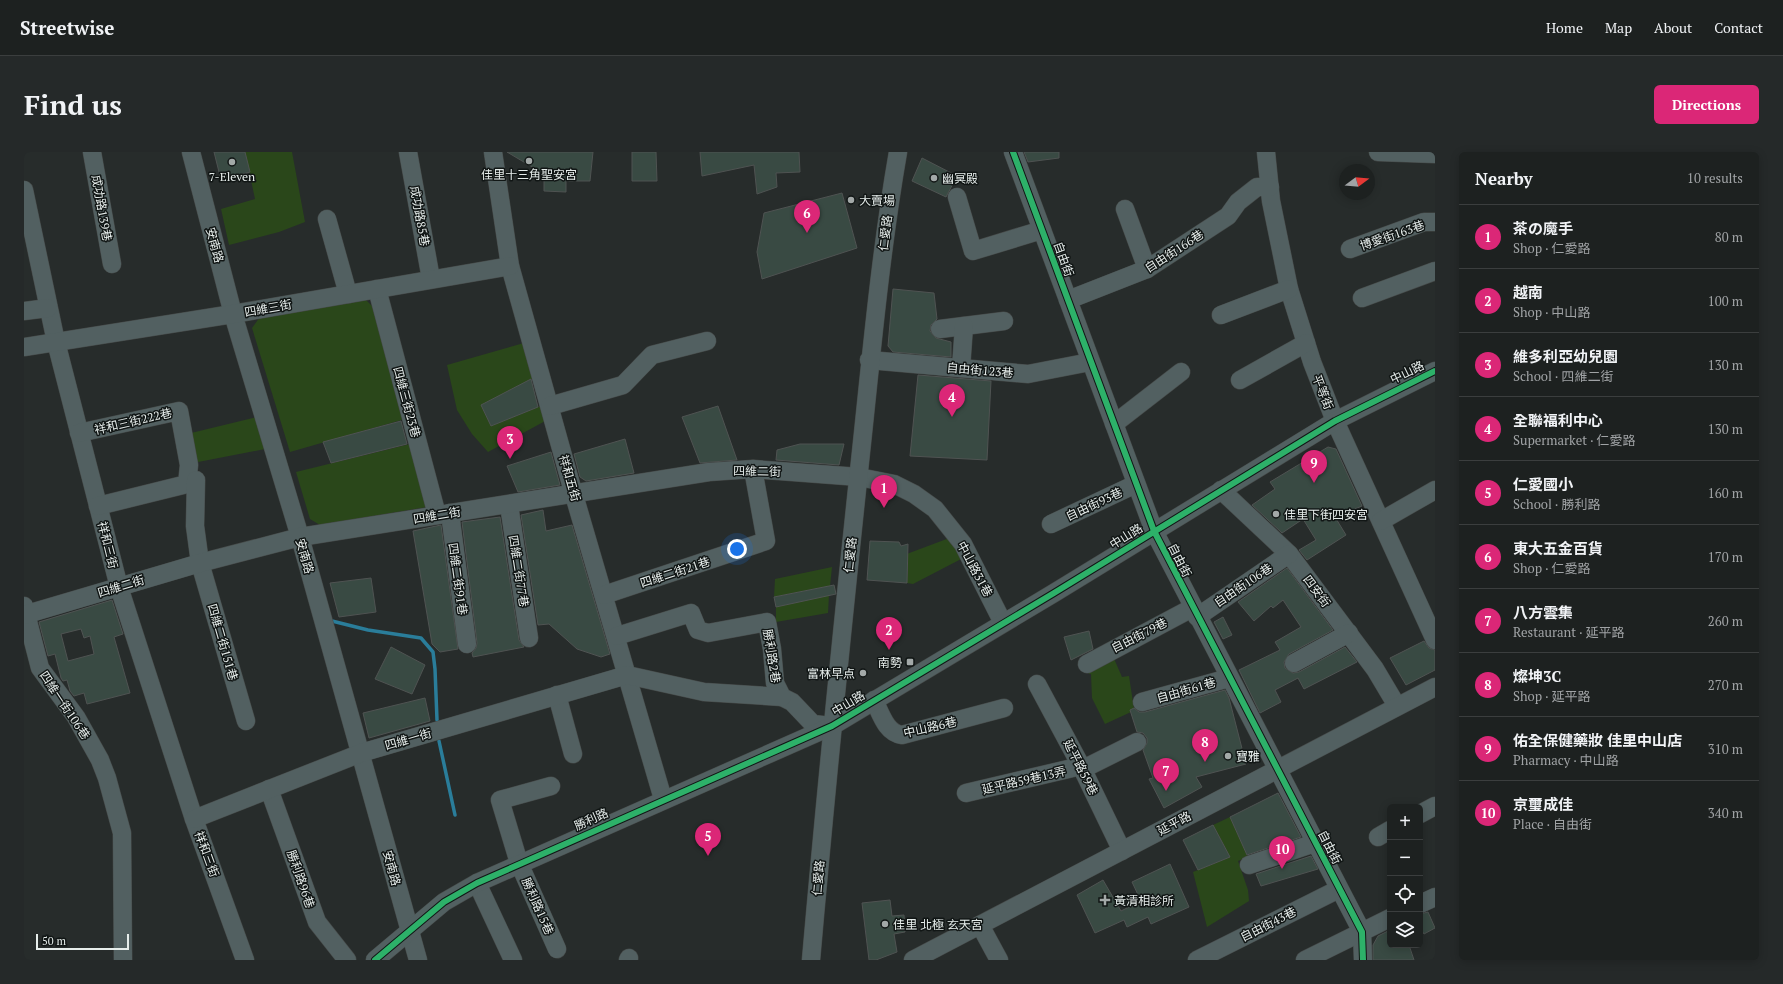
<!DOCTYPE html>
<meta charset="utf-8">
<style>
:root{--surface:#1d2120;--page:#252929;--text:#f1f3f6;--muted:#a0a3a5;--line:#3b3e3e;--accent:#db2777}
body{margin:0;font-family:"PT Serif","Noto Sans TC","Noto Sans JP",serif;background:var(--page);color:var(--text)}
.controls{position:absolute;right:12px;bottom:12px;display:grid;overflow:hidden;border-radius:6px;box-shadow:0 2px 10px #0003}
.controls button{width:36px;height:36px;display:grid;place-items:center;padding:0;border:0;border-bottom:1px solid var(--line);background:var(--surface);color:var(--text);font:20px sans-serif}
.compass{position:absolute;left:1315px;top:12px;width:36px;height:36px;border-radius:50%;background:var(--surface);box-shadow:0 2px 10px #0003;rotate:74deg}
.scale{position:absolute;left:12px;bottom:10px;width:93px;box-sizing:border-box;padding-left:4px;border:2px solid #e6edeb;border-top:0;font-size:11px;line-height:14px;white-space:nowrap;color:#e6edeb;-webkit-text-stroke:3px #111615;paint-order:stroke}
.you{position:absolute;left:713px;top:397px;width:14px;height:14px;margin:-10px;border:3px solid #fff;border-radius:50%;background:#1a73e8;box-shadow:0 0 0 6px #1a73e833}
.badge{display:grid;place-items:center;width:26px;height:26px;border-radius:50%;background:var(--accent);color:#fff;font-size:13px;font-weight:700}
.pin{position:absolute;translate:-50% -33px;filter:drop-shadow(0 1px 2px #0008)}
.pin::after{content:'';position:absolute;top:21px;width:14px;height:12px;background:inherit;clip-path:polygon(0 0,100% 0,50% 100%)}
.list{margin:0;padding:0;list-style:none}
h2{display:flex;justify-content:space-between;align-items:center;height:52px;margin:0;padding:0 16px;font-size:17px}
h2 small{font-size:13px;font-weight:400;color:var(--muted)}
.list li{display:grid;grid-template-columns:26px 1fr auto;gap:12px;align-items:center;box-sizing:border-box;height:64px;padding:0 16px;border-top:1px solid var(--line)}
.list b{display:block;font-size:15px;white-space:nowrap}
.list p{margin:0;font-size:13px;white-space:nowrap;color:var(--muted)}
.list em{font-size:13px;font-style:normal;color:var(--muted)}
.icon{flex:none;width:22px;height:22px;fill:none;stroke:currentColor;stroke-width:2;stroke-linecap:round;stroke-linejoin:round}
.map{position:relative;flex:none;width:1411px;height:808px;overflow:hidden;border-radius:6px}
header{display:flex;align-items:center;gap:24px;box-sizing:border-box;height:56px;padding:0 20px;background:var(--surface);border-bottom:1px solid var(--line)}
header strong{font-size:19px}
nav{display:flex;gap:22px;margin-inline-start:auto;font-size:14px}
.intro{display:flex;align-items:center;justify-content:space-between;box-sizing:border-box;height:96px;padding:0 24px}
h1{margin:0;font-size:28px}
.button{padding:10px 18px;border-radius:6px;background:var(--accent);color:#fff;font-size:14px;font-weight:700}
main{display:flex;gap:24px;padding:0 24px}
aside{flex:1;background:var(--surface);border-radius:6px;box-shadow:0 2px 10px #0003}
.map>svg:first-child{display:block}
.green{fill:#2a471a}
.lines{fill:none;stroke-linecap:round;stroke-linejoin:round}
.stream{stroke:#2a7d9a;stroke-width:3.5}
.building{fill:#394a43;stroke:#4f5352;fill-rule:evenodd}
.minor-casing{stroke:#464a49;stroke-width:19}
.minor{stroke:#526061;stroke-width:18}
.cycleway-casing{stroke:#111615;stroke-width:8}
.cycleway{stroke:#2db169;stroke-width:6}
.poi-dot{fill:#a3a9a8;stroke:#111615;stroke-width:1.5}
.labels{text-anchor:middle;dominant-baseline:central;stroke-width:3;stroke-linejoin:round;paint-order:stroke}
.poi-label{font-size:12px;fill:#e6edeb;stroke:#111615;text-anchor:start}
.street-label{font-size:12px;fill:#e6edeb;stroke:#111615}
</style>
<header>
<strong>Streetwise</strong>
<nav><a>Home</a><a>Map</a><a>About</a><a>Contact</a></nav>
</header>
<div class="intro"><h1>Find us</h1><a class="button">Directions</a></div>
<main>
<div class="map">
<svg width="1411" height="808" viewBox="0 0 1411 808">
<rect width="100%" height="100%" fill="#272c2b"/>
<g class="green">
<path d="M221,0H268L281,70L255,80L205,93L197,57L231,47Z"/>
<path d="M340,146L348,154L381,267L266,300L228,176L236,165Z"/>
<path d="M500,191L512,225L458,254L467,274L519,253L523,268L464,300L448,282L433,258L423,213Z"/>
<path d="M233,265L241,297L169,311L163,282Z"/>
<path d="M386,292L403,355L296,373L286,367L272,320Z"/>
<path d="M928,385L941,405L889,432L883,431L884,408L880,403Z"/>
<path d="M808,415L806,434L750,445L751,427Z"/>
<path d="M805,443L804,461L752,470V455Z"/>
<path d="M1088,502L1098,525L1105,524L1110,557L1106,558L1107,560L1081,572L1068,546L1067,522H1065L1063,516Z"/>
<path d="M1206,665L1224,705L1214,709L1224,738L1225,749L1183,775L1169,720L1206,705L1189,673Z"/>
</g>
<g class="lines">
<g class="stream">
<path d="M304,468L344,478L397,486L409,500L411,517L413,568"/>
<path d="M415,589L431,663"/>
</g>
</g>
<g class="building">
<path d="M190,0H221L226,20L197,28Z"/>
<path d="M483,0H569L566,29H542V40L520,39V22Z"/>
<path d="M608,0H632L633,29H608Z"/>
<path d="M676,0H775L776,20L752,21L753,35L733,42L730,13L678,24Z"/>
<path d="M1000,0H1035V6L1004,10Z"/>
<path d="M898,6L933,24L922,45L888,29Z"/>
<path d="M818,41L833,96L738,127L733,100L740,61Z"/>
<path d="M869,137L910,141L913,167L907,173L906,179L912,186L927,190V205L869,200L864,194Z"/>
<path d="M894,223L967,229L963,308L886,304Z"/>
<path d="M507,227L514,255L467,274L457,253Z"/>
<path d="M694,254L713,308L676,311L658,265Z"/>
<path d="M377,269L383,292L307,311L299,290Z"/>
<path d="M601,287L610,321L562,329L556,325L550,302Z"/>
<path d="M776,292H820L815,313L752,308L753,298Z"/>
<path d="M1304,295L1312,297L1338,354L1311,365L1322,383L1283,408L1275,398L1292,388L1279,367L1258,381L1228,353L1251,337L1246,330Z"/>
<path d="M527,300L536,333L494,340L483,314Z"/>
<path d="M519,358L522,379L548,373L586,502L577,505L553,497L525,472L514,473L497,363Z"/>
<path d="M476,365L495,488L500,495L449,505L448,501L452,496L453,491L438,370Z"/>
<path d="M417,373L434,497L416,500L408,492L389,379Z"/>
<path d="M846,389L875,390L877,394L884,392L883,431L843,428Z"/>
<path d="M1263,416L1309,478L1265,502L1260,510L1261,516L1269,521L1275,520L1321,495L1333,510L1280,537L1274,526L1251,538L1257,550L1236,561L1215,518L1256,498L1251,490L1277,475L1259,448L1249,456L1247,454L1230,469L1214,450Z"/>
<path d="M347,426L352,460L315,465L306,431Z"/>
<path d="M810,433L812,442L752,455L750,445Z"/>
<path d="M88,448L99,482L90,485L106,541L63,552L60,541L50,544L46,539L43,528L39,529L37,526L31,502L24,504L15,470ZM57,477L60,486L66,484L70,502L44,509L37,482Z"/>
<path d="M1199,465L1208,483L1199,487L1190,470Z"/>
<path d="M1065,479L1069,497L1047,508L1040,485Z"/>
<path d="M1400,489L1405,496L1411,498V518L1382,533L1366,506Z"/>
<path d="M367,495L401,513L388,542L351,527Z"/>
<path d="M1201,538L1205,546L1222,612L1172,625L1178,635L1140,656L1125,627L1129,626L1119,598L1123,591V586L1119,581L1113,580L1106,558L1110,556L1115,560H1121Z"/>
<path d="M401,546L406,569L345,586L339,561Z"/>
<path d="M1254,641L1277,685L1223,703L1206,665Z"/>
<path d="M1189,673L1206,705L1174,718L1159,688Z"/>
<path d="M1287,704L1294,717L1237,734L1232,722Z"/>
<path d="M1146,712L1165,755L1127,772L1124,765L1103,775L1100,768L1071,781L1053,743L1079,728L1097,759L1117,749L1108,730Z"/>
<path d="M866,748L868,764L880,763L881,780L870,782L873,800L852,808H845L838,751Z"/>
<path d="M1404,760L1411,776L1400,782L1396,775V762Z"/>
<path d="M1366,778V793H1385L1390,808H1349V793L1354,784Z"/>
</g>
<g class="lines">
<defs>
<g id="minor">
<path d="M68,0L88,112"/>
<path d="M167,0L209,162L276,385L394,808"/>
<path d="M384,0L407,127"/>
<path d="M469,0L486,114L550,343L639,647"/>
<path d="M989,0L1130,379L1338,780L1339,808"/>
<path d="M1242,0L1247,49L1265,137L1288,210L1311,269L1411,488"/>
<path d="M1354,0L1411,2"/>
<path d="M0,38L32,190L95,435L170,667L221,808"/>
<path d="M933,45L949,99L1018,78"/>
<path d="M1101,57L1123,117"/>
<path d="M303,67L324,142"/>
<path d="M1326,97L1400,70H1411"/>
<path d="M353,137L413,363"/>
<path d="M1338,146L1411,119"/>
<path d="M1044,148L1123,117L1204,64L1214,50L1233,35H1246"/>
<path d="M0,159L24,156"/>
<path d="M1197,163L1265,137"/>
<path d="M916,177L980,169"/>
<path d="M0,195L209,162L486,114"/>
<path d="M845,208L1004,222L1066,210"/>
<path d="M937,216L940,174"/>
<path d="M1216,228L1282,191"/>
<path d="M526,254L599,233L628,203L683,189"/>
<path d="M1090,272L1157,220"/>
<path d="M55,281L155,259L165,313L163,332L74,354"/>
<path d="M172,328L171,374L176,411L222,569"/>
<path d="M1197,338L1265,402L1351,517L1373,554"/>
<path d="M485,353L505,486"/>
<path d="M426,361L443,492"/>
<path d="M1357,369L1411,338"/>
<path d="M1027,372L1112,332"/>
<path d="M580,443L742,389L729,317"/>
<path d="M0,454L16,516L52,565L76,608L83,626L98,681L99,808"/>
<path d="M0,463L176,411L276,385L685,320L729,317L835,325L870,332L890,342L911,357L939,392L979,471"/>
<path d="M1173,465L1265,402"/>
<path d="M593,484L667,461L674,478L684,481L743,470L748,497L751,531L758,545L768,550L789,572L808,574"/>
<path d="M1270,511L1325,481"/>
<path d="M1063,512L1168,456"/>
<path d="M1013,532L1057,614L1098,699"/>
<path d="M533,543L549,602"/>
<path d="M850,548C857,562 862,581 878,583L980,556"/>
<path d="M1118,550L1205,526"/>
<path d="M1059,617L1113,590"/>
<path d="M527,634L476,648L495,711L533,797"/>
<path d="M245,637L293,770L323,808"/>
<path d="M942,641L1057,614"/>
<path d="M1396,662L1411,654"/>
<path d="M170,667L337,601L603,523L680,540L758,545"/>
<path d="M1354,685L1366,678"/>
<path d="M1225,713L1291,691"/>
<path d="M453,731L489,808"/>
<path d="M1396,752L1411,745"/>
<path d="M956,773L975,808"/>
<path d="M351,808L420,750L453,731L808,574L1030,441L1311,269L1411,219"/>
<path d="M604,808L605,806"/>
<path d="M787,808C801,648 817,488 834,328C846,219 855,109 874,0"/>
<path d="M889,808L1411,535"/>
<path d="M1173,808L1315,737"/>
<path d="M1281,808L1366,766"/>
</g>
</defs>
<use href="#minor" class="minor-casing"/>
<use href="#minor" class="minor"/>
<defs>
<g id="cycleway">
<path d="M989,0L1130,379L1338,780L1339,808"/>
<path d="M351,808L420,750L453,731L808,574L1030,441L1311,269L1411,219"/>
</g>
</defs>
<use href="#cycleway" class="cycleway-casing"/>
<use href="#cycleway" class="cycleway"/>
</g>
<g class="poi-dot">
<circle cx="505" cy="9" r="4"/>
<circle cx="208" cy="10" r="4"/>
<circle cx="910" cy="26" r="4"/>
<circle cx="827" cy="48" r="4"/>
<circle cx="1252" cy="362" r="4"/>
<rect x="882" y="506" width="8" height="8" rx="2"/>
<circle cx="839" cy="521" r="4"/>
<circle cx="1204" cy="604" r="4"/>
<path d="M1079 742h4v4h4v4h-4v4h-4v-4h-4v-4h4z"/>
<circle cx="861" cy="772" r="4"/>
</g>
<g class="labels">
<g class="poi-label">
<text x="505" y="22" text-anchor="middle">佳里十三角聖安宮</text>
<text x="208" y="24" text-anchor="middle">7-Eleven</text>
<text x="918" y="26">幽冥殿</text>
<text x="835" y="48">大賣場</text>
<text x="1260" y="362">佳里下街四安宮</text>
<text x="878" y="510" text-anchor="end">南勢</text>
<text x="831" y="521" text-anchor="end">富林早点</text>
<text x="1212" y="604">寶雅</text>
<text x="1090" y="748">黃清相診所</text>
<text x="869" y="772">佳里 北極 玄天宮</text>
</g>
<g class="street-label">
<text transform="translate(78 56) rotate(80)">成功路139巷</text>
<text transform="translate(396 64) rotate(80)">成功路85巷</text>
<text transform="translate(861 81) rotate(-83)">仁愛路</text>
<text transform="translate(1368 83) rotate(-19)">博愛街163巷</text>
<text transform="translate(191 93) rotate(75)">安南路</text>
<text transform="translate(1150 99) rotate(-33)">自由街166巷</text>
<text transform="translate(1040 107) rotate(70)">自由街</text>
<text transform="translate(244 156) rotate(-10)">四維三街</text>
<text transform="translate(956 218) rotate(5)">自由街123巷</text>
<text transform="translate(1383 220) rotate(-26)">中山路</text>
<text transform="translate(1299 240) rotate(69)">平等街</text>
<text transform="translate(383 250) rotate(75)">四維三街23巷</text>
<text transform="translate(109 269) rotate(-13)">祥和三街222巷</text>
<text transform="translate(733 319) rotate(1)">四維二街</text>
<text transform="translate(546 326) rotate(74)">祥和五街</text>
<text transform="translate(1070 352) rotate(-25)">自由街93巷</text>
<text transform="translate(413 363) rotate(-9)">四維二街</text>
<text transform="translate(1102 384) rotate(-32)">中山路</text>
<text transform="translate(84 393) rotate(76)">祥和三街</text>
<text transform="translate(826 403) rotate(-84)">仁愛路</text>
<text transform="translate(281 404) rotate(74)">安南路</text>
<text transform="translate(1156 408) rotate(63)">自由街</text>
<text transform="translate(951 417) rotate(62)">中山路31巷</text>
<text transform="translate(495 419) rotate(81)">四維二街77巷</text>
<text transform="translate(651 420) rotate(-18)">四維二街21巷</text>
<text transform="translate(434 427) rotate(82)">四維二街91巷</text>
<text transform="translate(1219 433) rotate(-34)">自由街106巷</text>
<text transform="translate(97 434) rotate(-17)">四維二街</text>
<text transform="translate(1293 439) rotate(53)">四安街</text>
<text transform="translate(1115 483) rotate(-27)">自由街79巷</text>
<text transform="translate(199 490) rotate(74)">四維二街151巷</text>
<text transform="translate(748 504) rotate(81)">勝利路2巷</text>
<text transform="translate(1162 538) rotate(-16)">自由街61巷</text>
<text transform="translate(824 551) rotate(-31)">中山路</text>
<text transform="translate(41 553) rotate(56)">四維一街106巷</text>
<text transform="translate(906 575) rotate(-13)">中山路6巷</text>
<text transform="translate(384 587) rotate(-16)">四維一街</text>
<text transform="translate(1057 615) rotate(63)">延平路59巷</text>
<text transform="translate(1000 628) rotate(-13)">延平路59巷13弄</text>
<text transform="translate(567 667) rotate(-24)">勝利路</text>
<text transform="translate(1150 671) rotate(-28)">延平路</text>
<text transform="translate(1306 695) rotate(63)">自由街</text>
<text transform="translate(183 702) rotate(70)">祥和三街</text>
<text transform="translate(368 716) rotate(75)">安南路</text>
<text transform="translate(794 726) rotate(-85)">仁愛路</text>
<text transform="translate(277 727) rotate(71)">勝利路96巷</text>
<text transform="translate(514 754) rotate(66)">勝利路15巷</text>
<text transform="translate(1244 772) rotate(-27)">自由街43巷</text>
</g>
</g>
</svg>
<div class="controls">
<button>+</button>
<button>−</button>
<button><svg class="icon" aria-label="locate" viewBox="0 0 24 24"><circle cx="12" cy="12" r="6"/><path d="M12 2v4M12 18v4M2 12h4M18 12h4"/></svg></button>
<button><svg class="icon" aria-label="layers" viewBox="0 0 24 24"><path d="M12 4l9 5-9 5-9-5zM3 14l9 5 9-5"/></svg></button>
</div>
<svg class="compass" viewBox="-18 -18 36 36"><path d="M0-13l5 13h-10z" fill="#e53935"/><path d="M0 13l5-13h-10z" fill="#a0a3a5"/></svg>
<div class="scale">50 m</div>
<div class="you"></div>
<div class="pin badge" style="left:860px;top:356px">1</div>
<div class="pin badge" style="left:865px;top:498px">2</div>
<div class="pin badge" style="left:486px;top:307px">3</div>
<div class="pin badge" style="left:928px;top:265px">4</div>
<div class="pin badge" style="left:684px;top:704px">5</div>
<div class="pin badge" style="left:783px;top:81px">6</div>
<div class="pin badge" style="left:1142px;top:639px">7</div>
<div class="pin badge" style="left:1181px;top:610px">8</div>
<div class="pin badge" style="left:1290px;top:331px">9</div>
<div class="pin badge" style="left:1258px;top:717px">10</div>
</div>
<aside>
<h2>Nearby<small>10 results</small></h2>
<ul class="list">
<li><span class="badge">1</span><div><b>茶の魔手</b><p>Shop · 仁愛路</p></div><em>80 m</em></li>
<li><span class="badge">2</span><div><b>越南</b><p>Shop · 中山路</p></div><em>100 m</em></li>
<li><span class="badge">3</span><div><b>維多利亞幼兒園</b><p>School · 四維二街</p></div><em>130 m</em></li>
<li><span class="badge">4</span><div><b>全聯福利中心</b><p>Supermarket · 仁愛路</p></div><em>130 m</em></li>
<li><span class="badge">5</span><div><b>仁愛國小</b><p>School · 勝利路</p></div><em>160 m</em></li>
<li><span class="badge">6</span><div><b>東大五金百貨</b><p>Shop · 仁愛路</p></div><em>170 m</em></li>
<li><span class="badge">7</span><div><b>八方雲集</b><p>Restaurant · 延平路</p></div><em>260 m</em></li>
<li><span class="badge">8</span><div><b>燦坤3C</b><p>Shop · 延平路</p></div><em>270 m</em></li>
<li><span class="badge">9</span><div><b>佑全保健藥妝 佳里中山店</b><p>Pharmacy · 中山路</p></div><em>310 m</em></li>
<li><span class="badge">10</span><div><b>京璽成佳</b><p>Place · 自由街</p></div><em>340 m</em></li>
</ul>
</aside>
</main>
